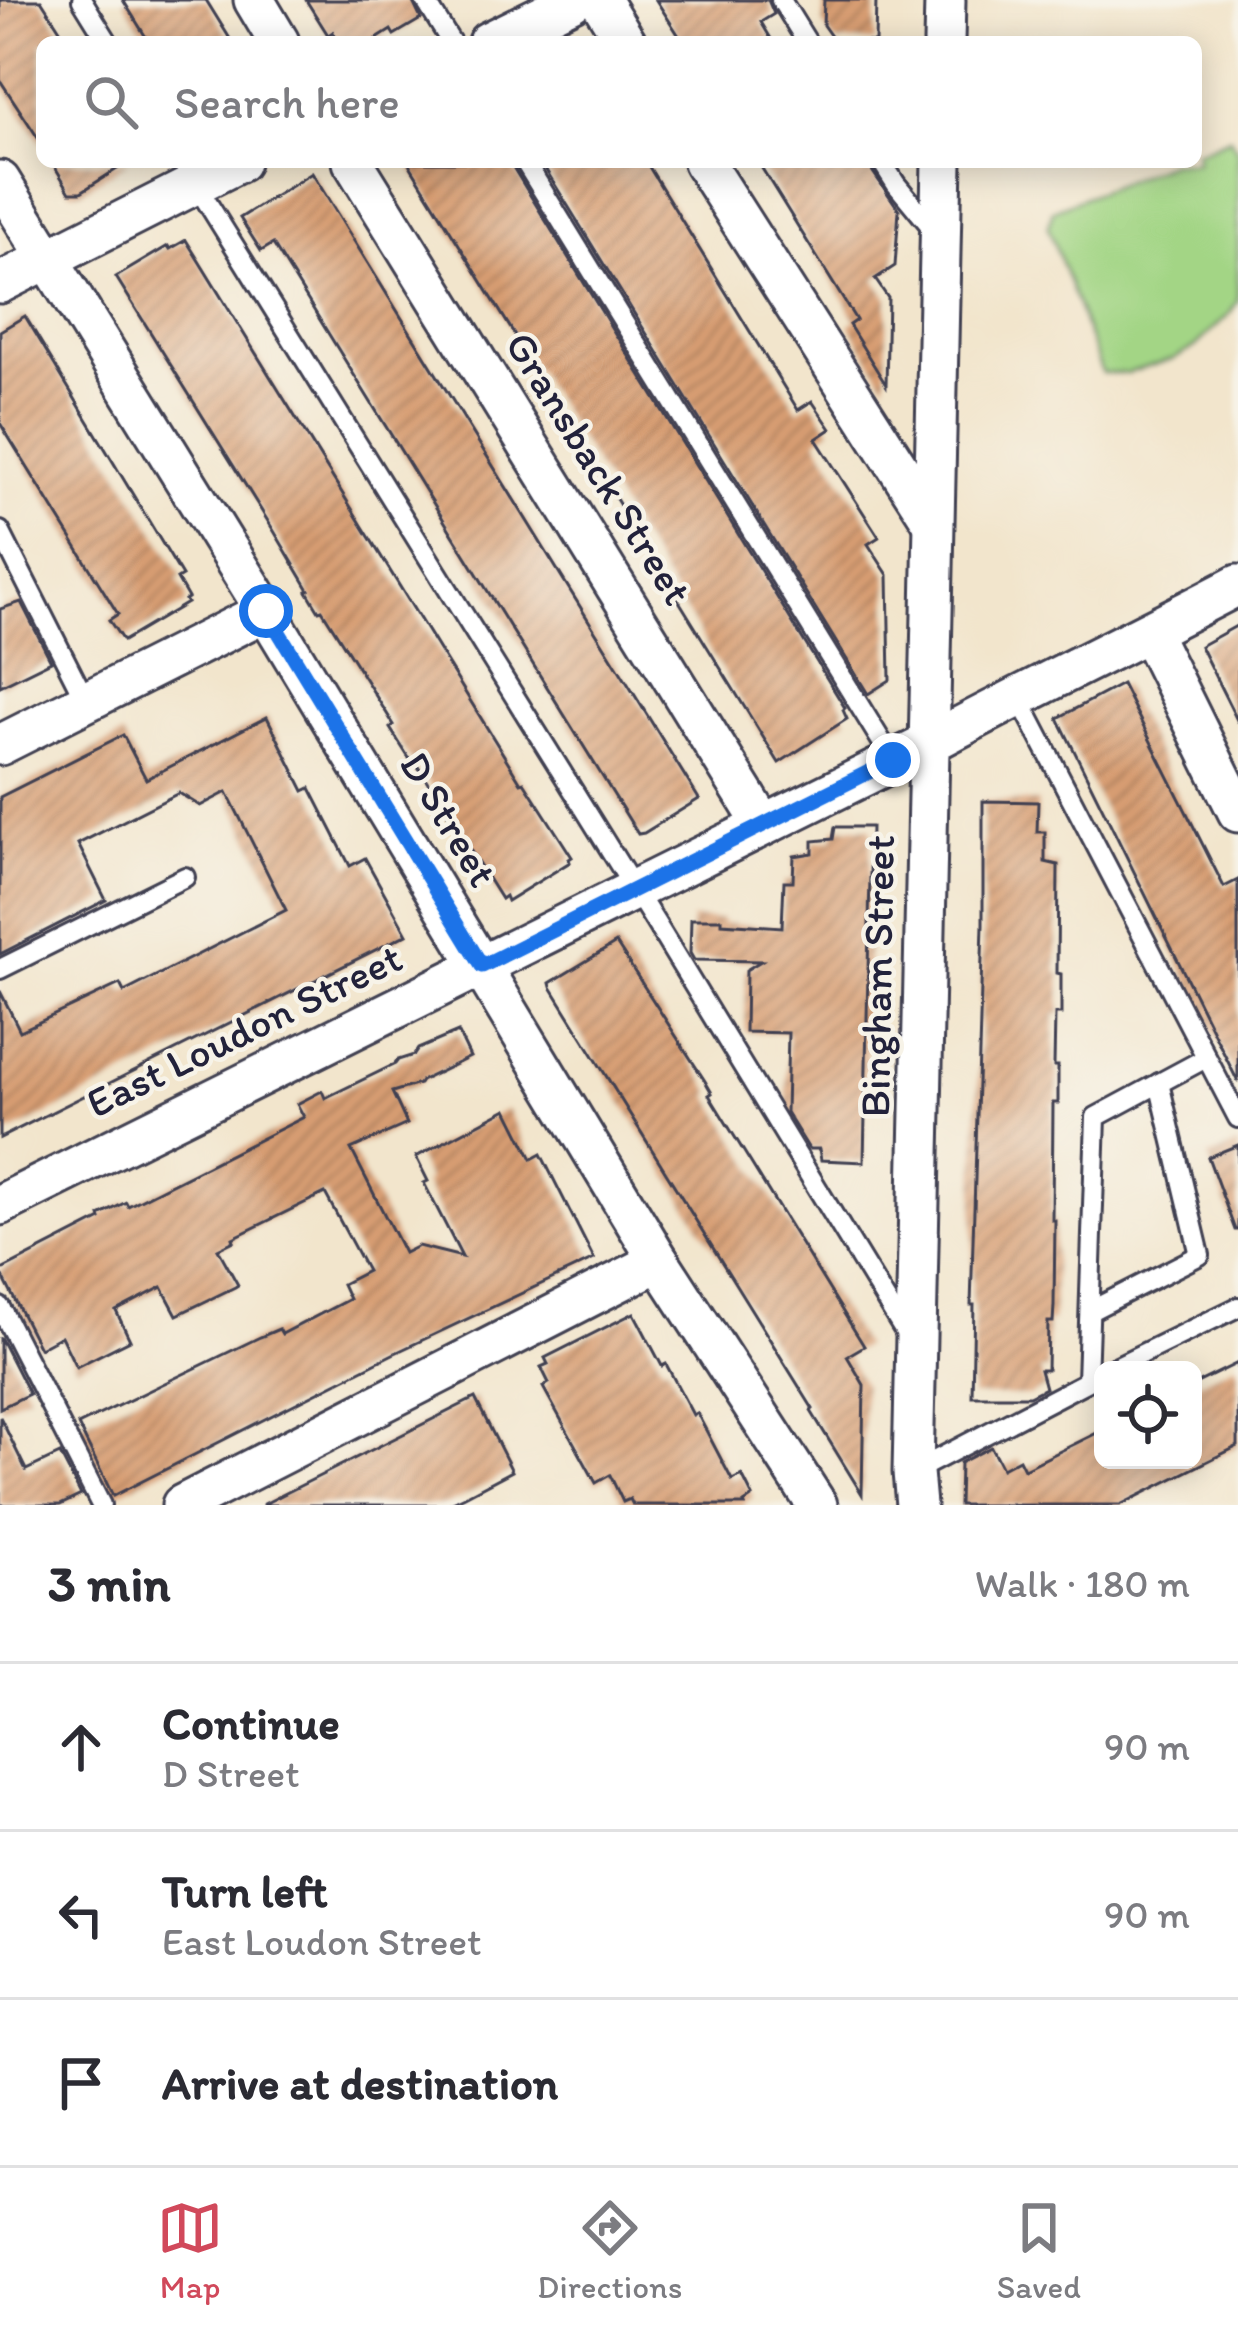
<!DOCTYPE html>
<meta charset="utf-8">
<style>
:root{--surface:#fff;--page:#f2f2f3;--text:#2b2b33;--muted:#7c7c81;--line:#e1e1e2;--accent:#d1495b}
body{margin:0;font-family:Itim,sans-serif;background:var(--page);color:var(--text)}
.controls{position:absolute;right:36px;bottom:36px;display:grid;overflow:hidden;border-radius:18px;box-shadow:0 6px 30px #0003}
.controls button{width:108px;height:108px;display:grid;place-items:center;padding:0;border:0;border-bottom:3px solid var(--line);background:var(--surface);color:var(--text);font:60px sans-serif}
.stop{position:absolute;width:36px;height:36px;margin:-27px;border:9px solid #1a73e8;border-radius:50%;background:#fff}
.stop.end{background:#1a73e8;border-color:#fff;box-shadow:0 3px 12px #0008}
.list{margin:0;padding:0;list-style:none}
h2{display:flex;justify-content:space-between;align-items:center;height:156px;margin:0;padding:0 48px;font-size:51px}
h2 small{font-size:39px;font-weight:400;color:var(--muted)}
.list li{display:grid;grid-template-columns:78px 1fr auto;gap:36px;align-items:center;box-sizing:border-box;height:168px;padding:0 48px;border-top:3px solid var(--line)}
.list b{display:block;font-size:45px;white-space:nowrap}
.list p{margin:0;font-size:39px;white-space:nowrap;color:var(--muted)}
.list em{font-size:39px;font-style:normal;color:var(--muted)}
.icon{flex:none;width:66px;height:66px;fill:none;stroke:currentColor;stroke-width:2;stroke-linecap:round;stroke-linejoin:round}
.map{position:relative;flex:none;width:1238px;height:1505px;overflow:hidden}
.search{position:absolute;background:var(--surface);box-shadow:0 6px 30px #0003;left:36px;right:36px;top:36px;height:132px;display:flex;align-items:center;gap:30px;box-sizing:border-box;padding:0 42px;border-radius:18px;color:var(--muted);font-size:45px}
.sheet{height:660px;background:var(--surface)}
nav{display:flex;justify-content:space-around;align-items:center;box-sizing:border-box;height:168px;border-top:3px solid var(--line);background:var(--surface);font-size:33px;color:var(--muted)}
nav a{display:grid;justify-items:center;gap:6px}
nav .on{color:var(--accent)}
.map>svg:first-child{display:block}
.grass{fill:#a3d585;stroke:#627c60;stroke-width:3}
.building{fill:url(#building-hatch)}
.lines{fill:none;stroke-linecap:round;stroke-linejoin:round}
.lane-casing{stroke:#413f51;stroke-width:24}
.street-casing{stroke:#413f51;stroke-width:45}
.lane{stroke:#fff;stroke-width:18}
.street{stroke:#fff;stroke-width:39}
.route{stroke:#1a73e8;stroke-width:15}
.labels{text-anchor:middle;dominant-baseline:central;stroke-width:9;stroke-linejoin:round;paint-order:stroke}
.street-label{font-size:42px;fill:#22223b;stroke:#f7f3e8}
</style>
<div class="map">
<svg width="1238" height="1505" viewBox="0 0 1238 1505">
<defs>
<pattern id="building-hatch" width="6" height="6" patternUnits="userSpaceOnUse" patternTransform="scale(3)"><rect width="6" height="6" fill="#d79d72"/><path d="M-1 1l2-2M0 6l6-6M5 7l2-2" fill="none" stroke="#ae805f"/></pattern>
</defs>
<rect width="100%" height="100%" fill="#f7f3e8"/>
<filter id="ink" filterUnits="userSpaceOnUse"><feTurbulence type="fractalNoise" baseFrequency=".00833" numOctaves="2"/><feDisplacementMap in="SourceGraphic" scale="24" xChannelSelector="R" yChannelSelector="G"/><feConvolveMatrix kernelMatrix="1 2 1 2 8 2 1 2 1" color-interpolation-filters="sRGB"/></filter>
<filter id="wash" filterUnits="userSpaceOnUse"><feTurbulence type="fractalNoise" baseFrequency=".004" numOctaves="4" result="noise"/><feDisplacementMap in="SourceGraphic" scale="48" xChannelSelector="R" yChannelSelector="G"/><feGaussianBlur stdDeviation="2.7" result="paint"/><feColorMatrix in="noise" values="0 0 0 0 0 0 0 0 0 0 0 0 0 0 0 0 0 1.4 0 .05"/><feComposite in="paint" operator="in"/></filter>
<g filter="url(#wash)">
<rect width="100%" height="100%" fill="#f2e5cc"/>
<path class="grass" d="M1230,138L1238,152V300L1230,313L1195,347L1174,359L1127,373H1102L1048,227L1053,210L1171,162H1196V152Z"/>
<g id="blocks">
<g class="building">
<path d="M0,0H41L68,42H42V144L0,80Z"/>
<path d="M123,0H206L232,42H149Z"/>
<path d="M306,0H412L421,19L394,35L391,30L372,42H337L333,32L328,35Z"/>
<path d="M656,0H768L774,14L761,22L773,42H683Z"/>
<path d="M824,0H876L875,42H835L823,25Z"/>
<path d="M52,162H128L81,192H70Z"/>
<path d="M408,162H512L514,169L845,708L843,710L847,719L779,763Z"/>
<path d="M541,162H646L798,410L812,401L831,429L816,439L879,537L868,544L888,575L890,680L868,694Z"/>
<path d="M758,162H866L899,210L895,266L875,279L888,298L886,385L849,325L856,320Z"/>
<path d="M312,173L699,799L644,833L638,834L273,244L261,251L240,218Z"/>
<path d="M186,240L521,783L524,782L572,857L569,859L570,862L507,901L505,896L501,899L417,765L414,766L390,728L394,725L322,610L319,611L307,591L309,590L274,531L116,277L168,246L170,249Z"/>
<path d="M25,316L182,576L177,579L188,598L185,600L187,603L123,641L109,620L118,614L0,423V331Z"/>
<path d="M21,602L51,661L0,686V609Z"/>
<path d="M1238,625V722L1200,646Z"/>
<path d="M1122,684L1224,887L1238,880V1082L1058,718Z"/>
<path d="M267,717L304,791L310,788L350,866L365,858L407,934L0,1138V991L20,1031L120,984L124,992L286,910L227,792L200,806L179,793L78,844L106,900L0,954V797L123,735L146,779Z"/>
<path d="M983,801L1038,802L1037,832H1045V862L1058,865L1057,973L1061,974V1014H1055L1054,1066H1058V1103H1053L1052,1220H1055L1054,1306L1053,1322H1048L1047,1370H1040L1045,1388L1029,1396H972L974,1305H971L983,925Z"/>
<path d="M835,827H871L864,1162L821,1160L819,1149H809L786,1112L788,1033L745,1032L746,970L761,961L694,960L690,953L691,919H722V923L782,927L784,881H793L794,856L813,853V841L833,839Z"/>
<path d="M616,943L705,1081L712,1093L709,1095L864,1346L847,1356L864,1385L862,1494L811,1411L813,1409L551,987L550,983Z"/>
<path d="M458,1032L470,1057L421,1081L419,1084L392,1092L407,1124L351,1149L404,1253L418,1246L462,1257L424,1183L428,1181L416,1157L507,1109L532,1159L541,1154L594,1259L393,1354L113,1496L78,1425L260,1337L279,1329L282,1334L349,1299L342,1284L367,1271L325,1193L233,1238L234,1241L218,1249L238,1285L235,1287L177,1315L162,1287L116,1311L130,1340L76,1367L61,1336L39,1348L0,1271L101,1219L100,1216L126,1202L128,1206L304,1117L297,1104L322,1091L325,1098L395,1064L398,1060L414,1055L418,1049Z"/>
<path d="M1238,1145V1230H1235L1208,1157Z"/>
<path d="M634,1313L662,1366L666,1364L693,1415L697,1413L732,1480L742,1475L753,1497L744,1503L745,1505H633L630,1499L623,1502L610,1475L596,1483L543,1387L549,1383L541,1367L548,1364L545,1358Z"/>
<path d="M0,1337L29,1394L0,1408Z"/>
<path d="M1238,1363V1446L1120,1505H959L960,1463L991,1447L1002,1468L1019,1459L1024,1469L1103,1430V1460H1193V1385Z"/>
<path d="M475,1398L512,1471L465,1496L446,1505H262Z"/>
<path d="M0,1417L26,1470L60,1454L81,1495L60,1505H0Z"/>
</g>
</g>
</g>
<g filter="url(#ink)">
<use href="#blocks" fill-opacity="0" stroke="#413f51" stroke-width="3"/>
<g class="lines">
<defs>
<g id="lane">
<path d="M82,0L108,42"/>
<path d="M425,0L451,42"/>
<path d="M781,0L807,42"/>
<path d="M182,162L655,922L908,1337"/>
<path d="M525,162L893,760"/>
<path d="M882,162L896,184L934,230"/>
<path d="M0,531L86,701"/>
<path d="M1018,696L1238,1118"/>
<path d="M0,969L185,877"/>
<path d="M0,1307L101,1505"/>
<path d="M1092,1310L1200,1255L1159,1083"/>
<path d="M1109,1370L1238,1307"/>
<path d="M1087,1381L1096,1117L1206,1058"/>
<path d="M913,1472L1103,1373"/>
</g>
<g id="street">
<path d="M254,0L279,42"/>
<path d="M600,0L626,42"/>
<path d="M488,42L573,0"/>
<path d="M944,42L945,0"/>
<path d="M353,162L763,824"/>
<path d="M703,162L933,522"/>
<path d="M0,181L266,611L659,1261L817,1505"/>
<path d="M0,283L239,162"/>
<path d="M1149,632L1238,812"/>
<path d="M0,745L266,611"/>
<path d="M0,1205L930,743C1032,688 1136,639 1238,585"/>
<path d="M182,1505L659,1261"/>
<path d="M916,1505L913,1472L942,162"/>
</g>
</defs>
<use href="#lane" class="lane-casing"/>
<use href="#street" class="street-casing"/>
<use href="#lane" class="lane"/>
<use href="#street" class="street"/>
</g>
</g>
<g class="lines" filter="url(#ink)">
<path class="route" d="M266,611L482,966L893,760"/>
</g>
<g class="labels">
<g class="street-label">
<text transform="translate(599 468) rotate(58)">Gransback Street</text>
<text transform="translate(449 819) rotate(59)">D Street</text>
<text transform="translate(877 976) rotate(-89)">Bingham Street</text>
<text transform="translate(244 1030) rotate(-26)">East Loudon Street</text>
</g>
</g>
</svg>
<div class="controls">
<button><svg class="icon" aria-label="locate" viewBox="0 0 24 24"><circle cx="12" cy="12" r="6"/><path d="M12 2v4M12 18v4M2 12h4M18 12h4"/></svg></button>
</div>
<div class="stop" style="left:266px;top:611px"></div>
<div class="stop end" style="left:893px;top:760px"></div>
<div class="search"><svg class="icon" aria-label="search" viewBox="0 0 24 24"><circle cx="10" cy="10" r="6"/><path d="M15 15l6 6"/></svg>Search here</div>
</div>
<section class="sheet">
<h2>3 min<small>Walk · 180 m</small></h2>
<ul class="list">
<li><svg class="icon" aria-label="ahead" viewBox="0 0 24 24"><path d="M12 20V5M6 11l6-6 6 6"/></svg><div><b>Continue</b><p>D Street</p></div><em>90 m</em></li>
<li><svg class="icon" aria-label="left" viewBox="0 0 24 24"><path d="M17 20v-9H6M10 6l-5 5 5 5"/></svg><div><b>Turn left</b><p>East Loudon Street</p></div><em>90 m</em></li>
<li><svg class="icon" aria-label="arrive" viewBox="0 0 24 24"><path d="M6 21V4h12l-3 4 3 4H6"/></svg><div><b>Arrive at destination</b></div></li>
</ul>
</section>
<nav>
<a class="on"><svg class="icon" aria-label="map" viewBox="0 0 24 24"><path d="M3 6l6-2 6 2 6-2v14l-6 2-6-2-6 2zM9 4v14M15 6v14"/></svg>Map</a>
<a><svg class="icon" aria-label="directions" viewBox="0 0 24 24"><path d="M12 3l9 9-9 9-9-9zM9 14v-3h6M13 9l2 2-2 2"/></svg>Directions</a>
<a><svg class="icon" aria-label="saved" viewBox="0 0 24 24"><path d="M7 4h10v16l-5-4-5 4z"/></svg>Saved</a>
</nav>
